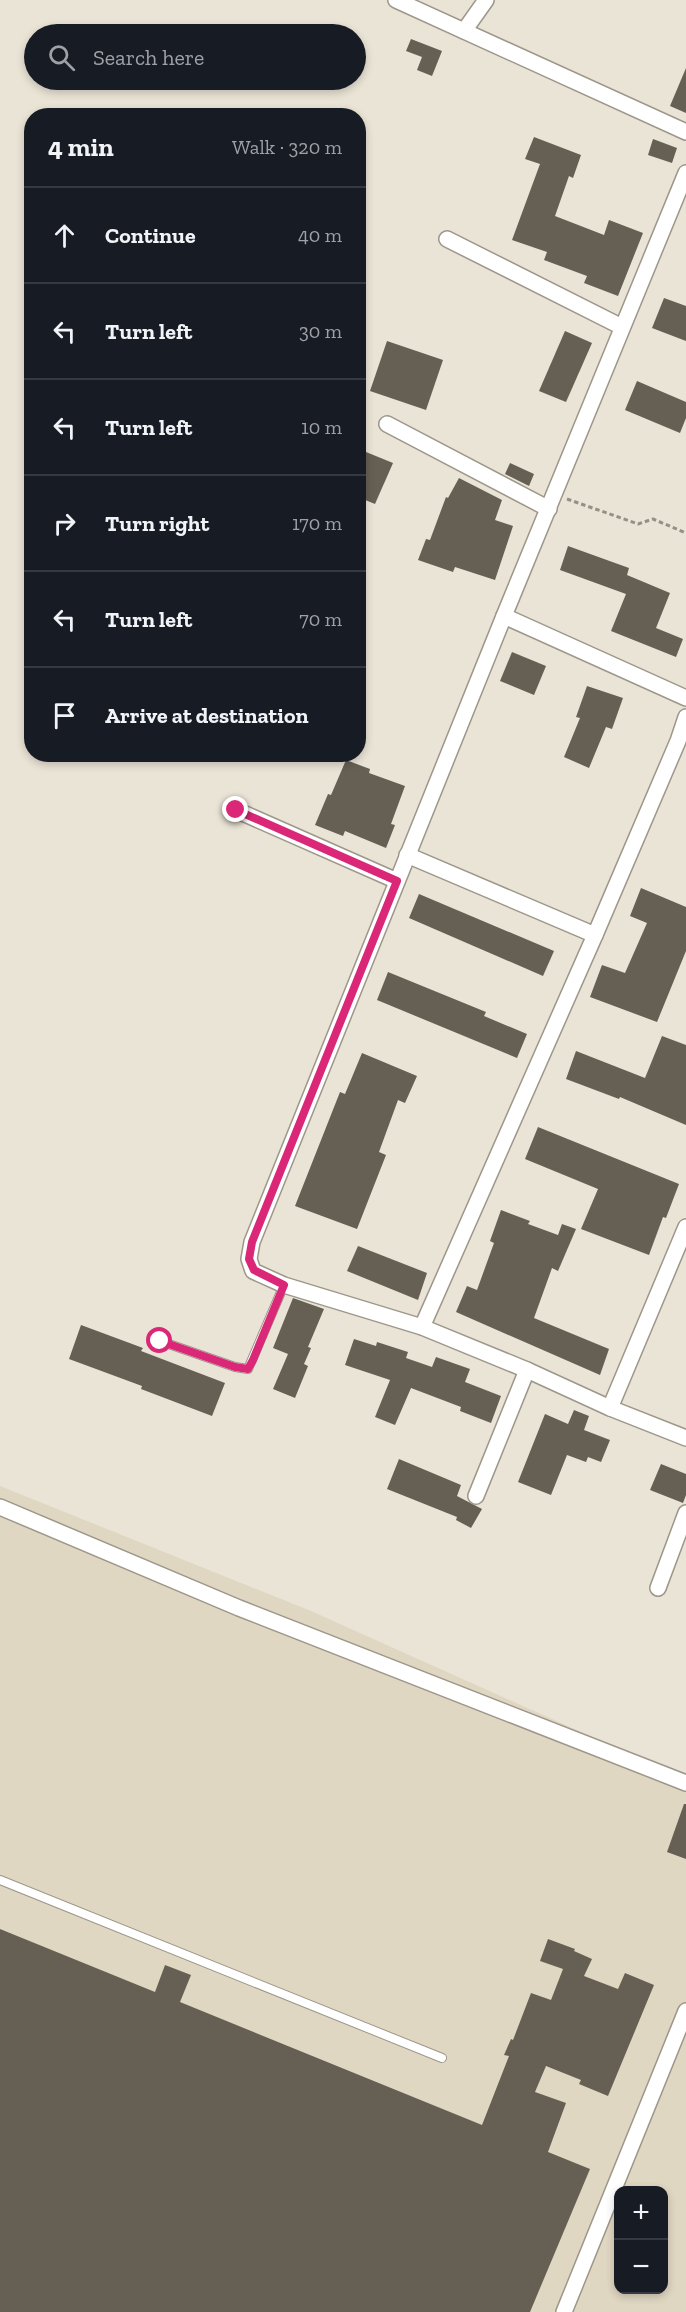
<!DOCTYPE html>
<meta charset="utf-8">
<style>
:root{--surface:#171b24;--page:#242831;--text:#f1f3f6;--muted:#9ea1a6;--line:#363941}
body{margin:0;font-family:"Zilla Slab",serif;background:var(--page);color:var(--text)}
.controls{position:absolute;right:18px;bottom:18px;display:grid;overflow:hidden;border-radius:12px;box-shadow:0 3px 9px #0003}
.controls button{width:54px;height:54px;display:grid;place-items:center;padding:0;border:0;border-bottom:2px solid var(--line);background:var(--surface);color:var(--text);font:30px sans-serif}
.stop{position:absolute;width:18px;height:18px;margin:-14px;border:4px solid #db2777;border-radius:50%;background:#fff}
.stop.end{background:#db2777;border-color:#fff;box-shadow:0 2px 6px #0008}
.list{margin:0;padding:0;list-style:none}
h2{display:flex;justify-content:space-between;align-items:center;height:78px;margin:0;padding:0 24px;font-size:26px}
h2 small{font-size:20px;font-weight:400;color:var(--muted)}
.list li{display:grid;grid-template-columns:39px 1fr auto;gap:18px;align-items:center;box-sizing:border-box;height:96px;padding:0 24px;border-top:2px solid var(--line)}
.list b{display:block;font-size:22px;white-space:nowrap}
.list em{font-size:20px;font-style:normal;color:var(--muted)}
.icon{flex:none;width:33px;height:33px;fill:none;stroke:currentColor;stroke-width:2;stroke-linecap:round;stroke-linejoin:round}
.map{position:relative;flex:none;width:686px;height:2312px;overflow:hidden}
.search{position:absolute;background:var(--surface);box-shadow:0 3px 9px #0003;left:24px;top:24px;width:342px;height:66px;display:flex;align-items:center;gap:15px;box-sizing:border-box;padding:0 21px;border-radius:33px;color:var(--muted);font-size:22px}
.panel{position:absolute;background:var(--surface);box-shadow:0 3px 9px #0003;left:24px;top:108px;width:342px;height:654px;border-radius:24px}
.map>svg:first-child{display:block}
.built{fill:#e0d7c2;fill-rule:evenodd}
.building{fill:#665f53}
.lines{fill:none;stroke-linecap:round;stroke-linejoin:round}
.lane-casing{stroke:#9d978a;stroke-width:10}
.street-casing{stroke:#9d978a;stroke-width:18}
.path{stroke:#949086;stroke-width:3;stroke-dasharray:4.5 3;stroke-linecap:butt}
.lane{stroke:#fff;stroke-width:8}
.street{stroke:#fff;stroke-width:15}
.route{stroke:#db2777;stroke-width:8}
</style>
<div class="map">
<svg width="686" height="2312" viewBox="0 0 686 2312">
<rect width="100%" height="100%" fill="#eae4d6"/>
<path class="built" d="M0,1486L311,1611L686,1779V2312H0ZM618,2190H664V2290H618Z"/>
<g class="building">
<path d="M411,39L442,51L432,76L417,70L422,57L406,51Z"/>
<path d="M686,68V113L670,106Z"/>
<path d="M534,137L581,155L573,178L569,176L555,216L604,235L609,220L643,233L618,296L584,283L587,276L544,260L547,252L512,240L540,164L525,159Z"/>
<path d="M653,139L677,148L672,163L648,155Z"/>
<path d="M664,298L686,306V341L652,328Z"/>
<path d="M565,331L592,343L566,402L539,391Z"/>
<path d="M387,341L443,360L426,410L370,391Z"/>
<path d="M637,381L686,402V418L680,433L625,410Z"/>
<path d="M366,452L393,463L375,504L358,497V469Z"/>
<path d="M510,463L534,474L529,486L505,474Z"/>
<path d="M459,478L502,500L495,520L513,526L495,580L455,567L453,572L418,560L426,539L430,540L446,497L448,498Z"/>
<path d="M568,546L629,568L627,575L670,593L656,628L683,639L676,657L611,631L626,594L560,570Z"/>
<path d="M512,652L546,666L534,695L500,681Z"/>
<path d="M587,686L623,698L612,729L606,727L589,768L564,757L580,718L576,717Z"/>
<path d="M346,760L370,769L369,773L405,786L391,824L395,825L386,848L345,831L343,836L315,825L328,794L331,795Z"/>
<path d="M641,888L686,907V951L657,1022L590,997L602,965L625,973L647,923L630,916Z"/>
<path d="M419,894L554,951L543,976L409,918Z"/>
<path d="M388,972L486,1012L484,1016L527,1034L517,1058L377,1000Z"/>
<path d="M662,1036L686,1045V1125L620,1097L619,1099L566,1079L576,1051L645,1078Z"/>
<path d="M362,1053L417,1076L405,1103L398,1100L379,1152L386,1155L357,1229L295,1206L340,1092L345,1094Z"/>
<path d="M538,1127L679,1184L666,1218L663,1217L649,1255L581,1229L598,1189L525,1159Z"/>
<path d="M501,1210L530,1221L528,1224L558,1235L562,1224L576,1229L558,1271L552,1268L534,1318L609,1349L600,1375L456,1312L467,1286L477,1290L494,1243L490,1241Z"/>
<path d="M358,1246L427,1273L418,1300L347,1271Z"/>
<path d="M293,1298L324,1309L308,1347L311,1348L304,1364L308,1366L295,1398L273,1389L288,1354L273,1348Z"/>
<path d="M81,1325L143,1348L141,1351L225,1383L212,1416L141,1389L142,1386L69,1359Z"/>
<path d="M354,1339L376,1346L377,1342L408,1352L406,1358L432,1367L436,1357L470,1369L465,1382L501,1396L491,1423L460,1411L461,1407L411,1388L395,1425L375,1417L390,1380L345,1365Z"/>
<path d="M574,1410L589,1416L584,1430L610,1440L601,1462L588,1457L586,1462L567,1455L551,1495L518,1482L545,1414L568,1424Z"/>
<path d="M399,1459L461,1485L457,1496L482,1509L471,1528L456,1520L457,1517L387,1489Z"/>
<path d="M661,1464L686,1474V1495L683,1503L650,1490Z"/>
<path d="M684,1804H686V1859L667,1852Z"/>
<path d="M0,1929L155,1992L165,1965L191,1975L180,2002L482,2125L509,2056L504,2055L511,2039L513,2040L531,1993L551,2000L563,1969L540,1961L548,1939L575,1949L574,1951L592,1959L584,1976L618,1989L625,1973L654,1985L608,2096L579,2084L581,2080L546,2066L535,2092L566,2103L548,2152L590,2169L530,2312H0Z"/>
</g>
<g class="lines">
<defs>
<g id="lane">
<path d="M160,1341L235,1367L248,1369L284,1285"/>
<path d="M0,1880L442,2058"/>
</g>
<g id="street">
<path d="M396,0L686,132"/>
<path d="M464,31L486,0"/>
<path d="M686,173L504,616L252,1242L249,1259L253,1271L284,1285L422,1327L527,1370L610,1408L686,1438"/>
<path d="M447,239L622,327"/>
<path d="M387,424L549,509"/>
<path d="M504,616L686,698"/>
<path d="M236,810L397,881"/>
<path d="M407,855L595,935"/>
<path d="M422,1327L595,935L678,741L686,717"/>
<path d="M610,1408L686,1227"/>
<path d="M476,1496L527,1370"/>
<path d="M0,1507L239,1608L686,1783"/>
<path d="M658,1588L686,1513"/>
<path d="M564,2312L686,2011"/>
</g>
</defs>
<use href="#lane" class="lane-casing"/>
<use href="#street" class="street-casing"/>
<path class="path" d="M567,499L638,524L653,519L686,533"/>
<use href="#lane" class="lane"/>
<use href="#street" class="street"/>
</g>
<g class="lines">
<path class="route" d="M160,1341L235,1367L248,1369L253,1360L284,1285L254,1270L249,1259L252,1242L397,881L236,810"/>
</g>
</svg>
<div class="controls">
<button>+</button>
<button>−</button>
</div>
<div class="stop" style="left:160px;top:1341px"></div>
<div class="stop end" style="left:236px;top:810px"></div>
<div class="search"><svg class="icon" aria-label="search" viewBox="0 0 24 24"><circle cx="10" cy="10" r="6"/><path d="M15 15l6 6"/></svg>Search here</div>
<section class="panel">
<h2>4 min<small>Walk · 320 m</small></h2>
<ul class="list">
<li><svg class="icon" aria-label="ahead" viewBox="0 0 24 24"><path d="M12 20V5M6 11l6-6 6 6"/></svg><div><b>Continue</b></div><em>40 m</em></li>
<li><svg class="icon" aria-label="left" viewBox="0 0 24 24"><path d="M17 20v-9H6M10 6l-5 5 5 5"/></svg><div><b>Turn left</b></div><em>30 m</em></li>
<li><svg class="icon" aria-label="left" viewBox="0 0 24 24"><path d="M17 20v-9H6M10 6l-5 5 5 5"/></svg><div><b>Turn left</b></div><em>10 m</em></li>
<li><svg class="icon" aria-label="right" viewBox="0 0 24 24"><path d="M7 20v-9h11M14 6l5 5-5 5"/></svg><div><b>Turn right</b></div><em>170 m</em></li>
<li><svg class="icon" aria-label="left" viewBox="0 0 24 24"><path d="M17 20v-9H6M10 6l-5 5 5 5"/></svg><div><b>Turn left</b></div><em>70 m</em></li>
<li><svg class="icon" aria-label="arrive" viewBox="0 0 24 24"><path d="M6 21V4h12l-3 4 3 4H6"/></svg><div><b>Arrive at destination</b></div></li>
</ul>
</section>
</div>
